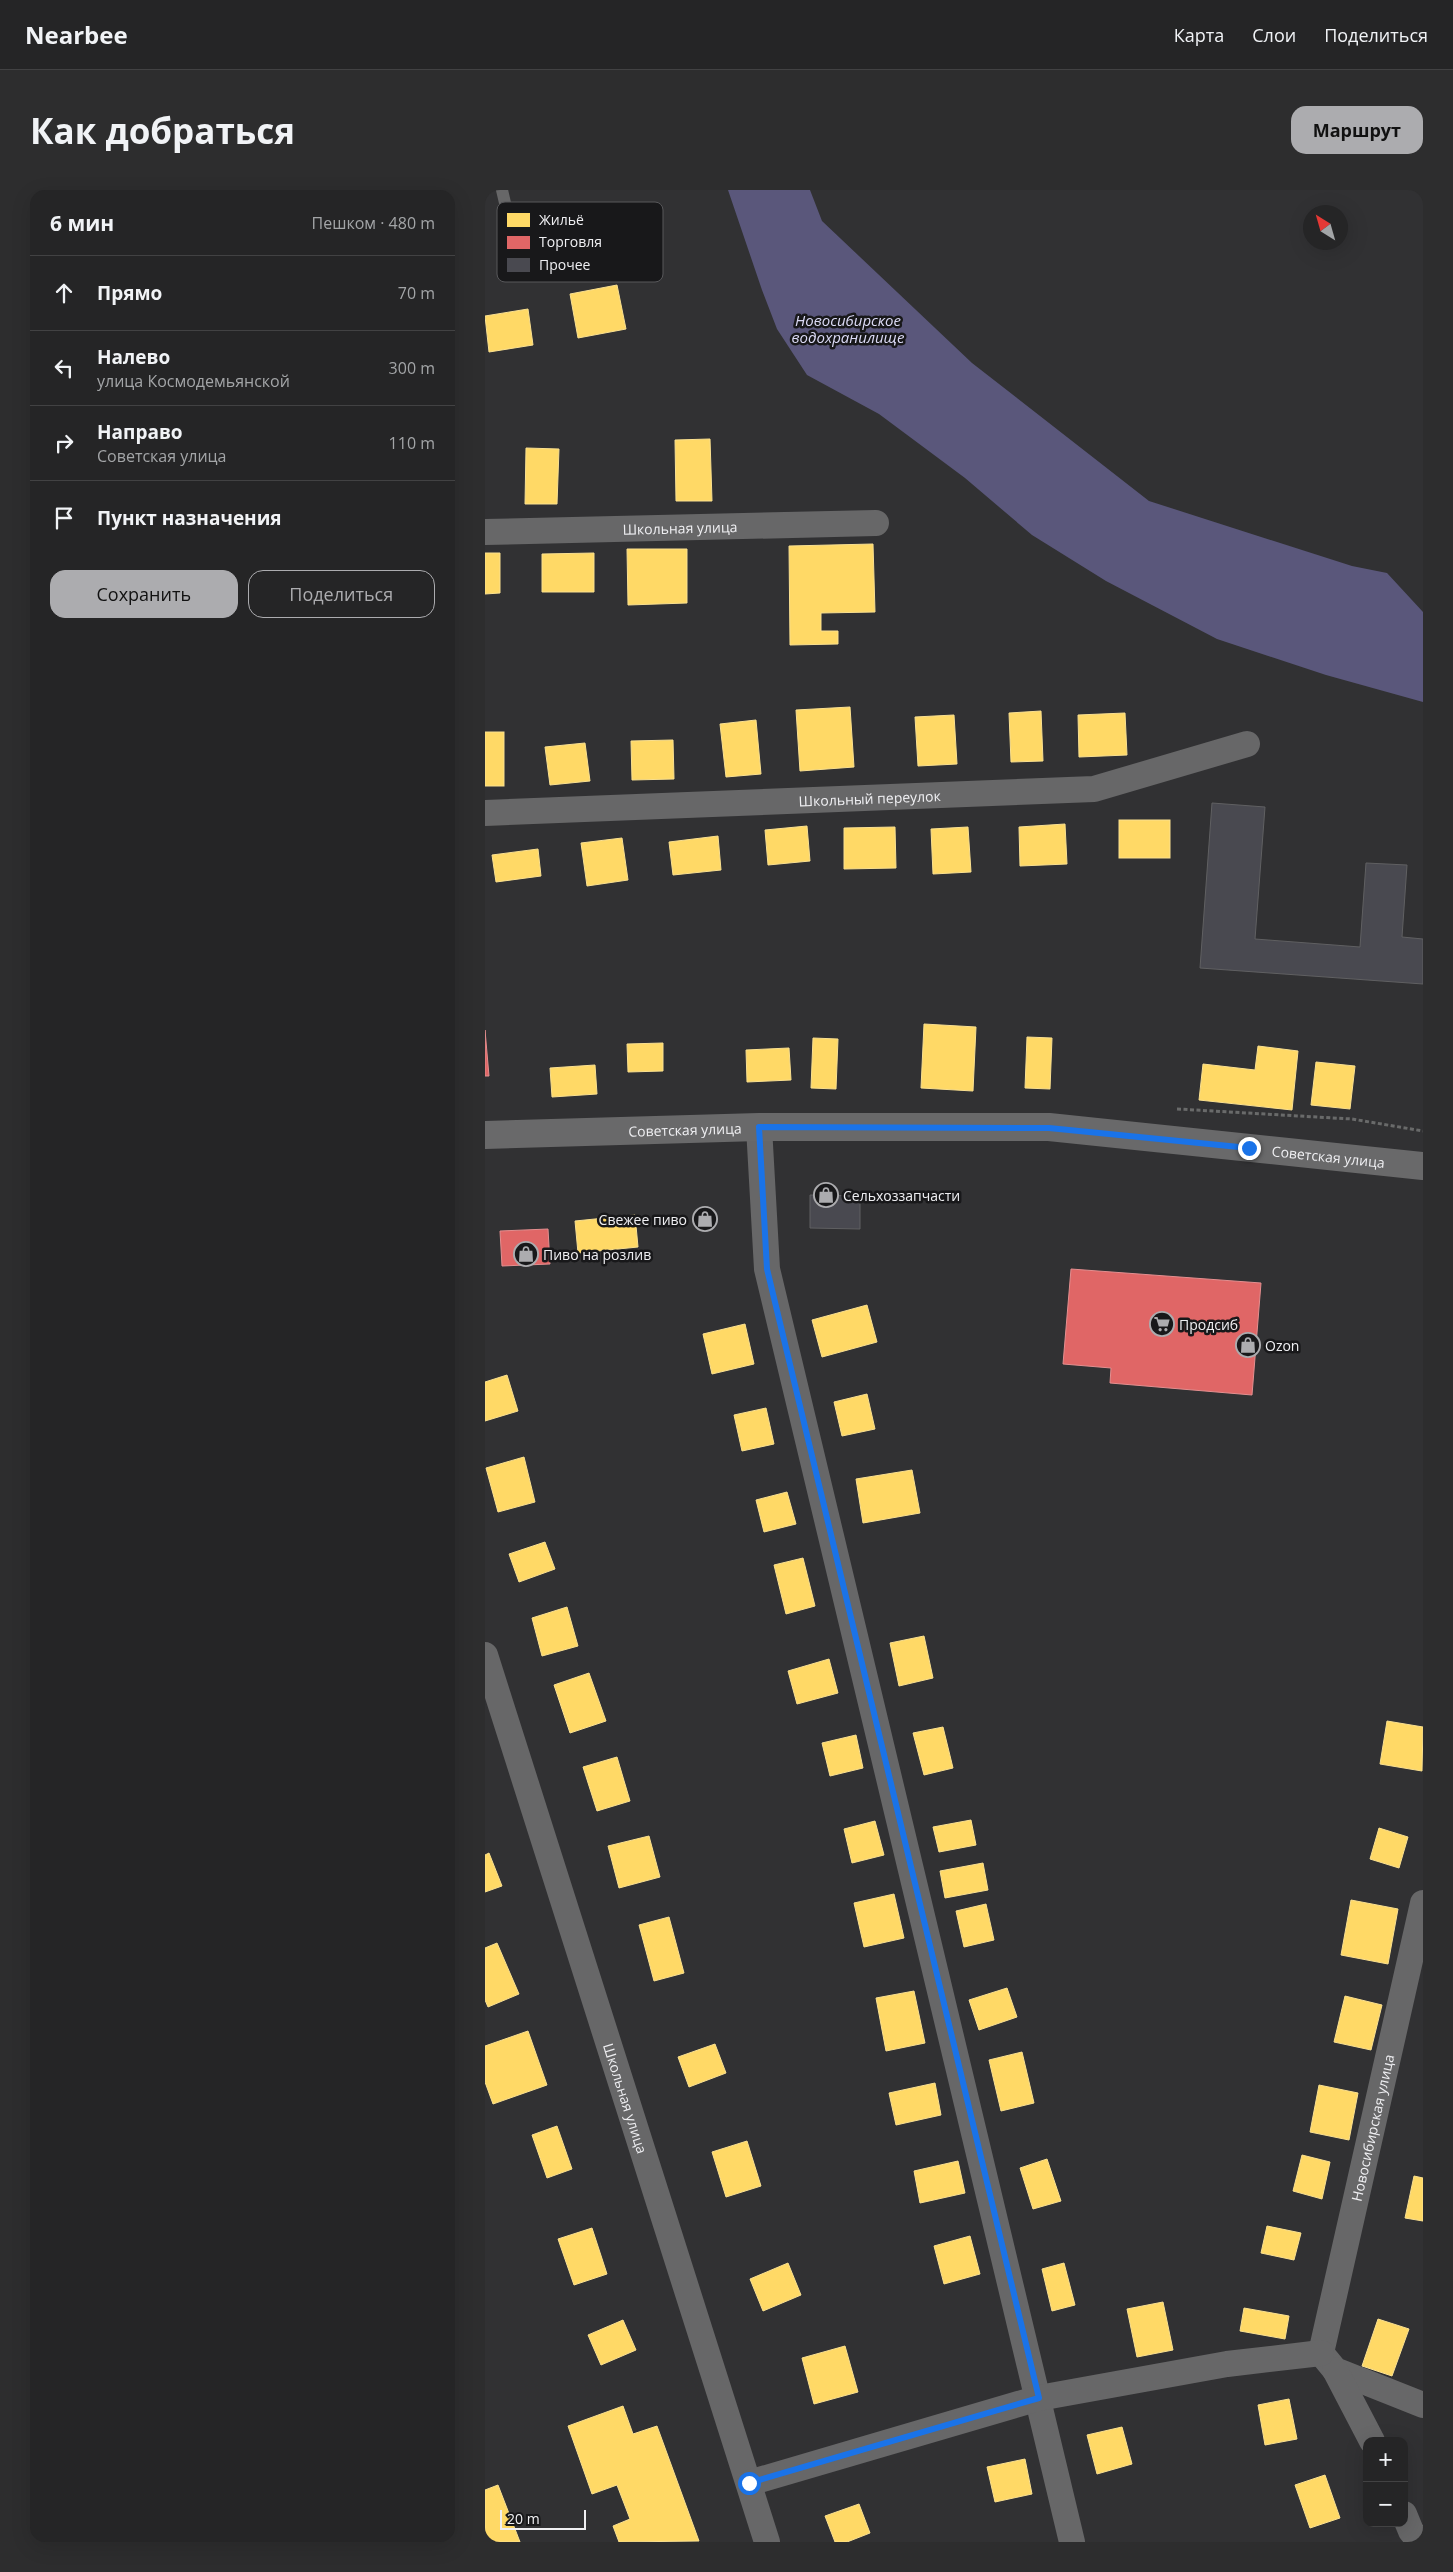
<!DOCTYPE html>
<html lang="ru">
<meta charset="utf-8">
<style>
:root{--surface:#252526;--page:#2d2d2e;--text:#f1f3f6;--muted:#a3a5a7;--line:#424243;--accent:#acacaf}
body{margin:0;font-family:"Open Sans",sans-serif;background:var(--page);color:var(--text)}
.controls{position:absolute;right:15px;bottom:15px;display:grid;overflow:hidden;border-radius:10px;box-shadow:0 5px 20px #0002}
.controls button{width:45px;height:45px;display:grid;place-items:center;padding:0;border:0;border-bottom:1px solid var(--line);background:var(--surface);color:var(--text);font:25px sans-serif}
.compass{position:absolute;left:818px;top:15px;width:45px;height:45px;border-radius:50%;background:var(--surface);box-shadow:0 5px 20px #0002;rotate:323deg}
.scale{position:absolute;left:15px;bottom:12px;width:86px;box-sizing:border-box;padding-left:5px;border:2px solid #efeff2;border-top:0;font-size:14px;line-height:18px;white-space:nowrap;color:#efeff2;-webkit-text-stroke:4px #18181a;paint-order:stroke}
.stop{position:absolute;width:15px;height:15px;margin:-11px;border:4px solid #1a73e8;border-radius:50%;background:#fff}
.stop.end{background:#1a73e8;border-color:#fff;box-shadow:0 1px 5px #0008}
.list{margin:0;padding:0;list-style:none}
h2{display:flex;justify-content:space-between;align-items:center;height:65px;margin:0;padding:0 20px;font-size:21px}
h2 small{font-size:16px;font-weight:400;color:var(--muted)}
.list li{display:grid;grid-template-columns:32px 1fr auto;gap:15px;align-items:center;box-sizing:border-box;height:75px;padding:0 20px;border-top:1px solid var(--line)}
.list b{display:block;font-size:19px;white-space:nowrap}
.list p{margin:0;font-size:16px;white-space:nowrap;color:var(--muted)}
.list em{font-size:16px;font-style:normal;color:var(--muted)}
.actions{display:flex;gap:10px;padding:15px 20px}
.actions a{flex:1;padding:11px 0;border:1px solid var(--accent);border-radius:15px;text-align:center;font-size:18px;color:var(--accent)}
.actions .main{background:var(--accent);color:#111}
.icon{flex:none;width:28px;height:28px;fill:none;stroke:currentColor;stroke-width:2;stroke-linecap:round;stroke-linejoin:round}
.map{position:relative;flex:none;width:938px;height:2352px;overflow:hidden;border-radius:15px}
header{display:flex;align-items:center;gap:30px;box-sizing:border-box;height:70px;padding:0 25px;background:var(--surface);border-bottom:1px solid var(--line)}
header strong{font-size:24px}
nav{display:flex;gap:28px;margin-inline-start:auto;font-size:18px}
.intro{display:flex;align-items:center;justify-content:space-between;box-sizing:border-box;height:120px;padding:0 30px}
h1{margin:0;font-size:35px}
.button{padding:12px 22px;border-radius:15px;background:var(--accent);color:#111;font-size:18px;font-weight:700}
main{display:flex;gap:30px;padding:0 30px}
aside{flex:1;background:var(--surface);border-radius:15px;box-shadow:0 5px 20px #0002}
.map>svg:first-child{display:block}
.water{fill:#5a577b}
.homes{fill:#ffd966;stroke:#fae090}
.shops{fill:#e06666;stroke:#e48f90}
.building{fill:#494950;stroke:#606062}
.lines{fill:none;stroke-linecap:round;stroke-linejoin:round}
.path{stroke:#696a6a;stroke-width:3;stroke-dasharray:4 2.5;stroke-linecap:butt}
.lane{stroke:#676768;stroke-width:12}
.street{stroke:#676768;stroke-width:26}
.secondary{stroke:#69696a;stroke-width:28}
.route{stroke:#1a73e8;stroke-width:6}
.labels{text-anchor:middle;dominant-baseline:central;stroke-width:5;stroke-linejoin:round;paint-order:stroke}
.street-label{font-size:14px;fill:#efeff2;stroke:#18181a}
.poi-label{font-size:14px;fill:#efeff2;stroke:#18181a;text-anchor:start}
.water-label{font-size:15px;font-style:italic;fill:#dcdbf6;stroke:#18181a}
.key{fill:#18181a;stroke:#58585b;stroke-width:1}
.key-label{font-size:14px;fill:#efeff2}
</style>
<header>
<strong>Nearbee</strong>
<nav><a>Карта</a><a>Слои</a><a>Поделиться</a></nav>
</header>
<div class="intro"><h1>Как добраться</h1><a class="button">Маршрут</a></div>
<main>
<aside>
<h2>6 мин<small>Пешком · 480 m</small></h2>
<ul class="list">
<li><svg class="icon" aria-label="ahead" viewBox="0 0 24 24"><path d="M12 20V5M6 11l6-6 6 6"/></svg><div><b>Прямо</b></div><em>70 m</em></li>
<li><svg class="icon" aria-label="left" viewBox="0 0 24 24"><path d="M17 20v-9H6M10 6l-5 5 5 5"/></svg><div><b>Налево</b><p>улица Космодемьянской</p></div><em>300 m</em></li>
<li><svg class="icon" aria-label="right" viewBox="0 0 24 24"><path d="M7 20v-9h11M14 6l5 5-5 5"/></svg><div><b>Направо</b><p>Советская улица</p></div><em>110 m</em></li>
<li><svg class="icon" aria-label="arrive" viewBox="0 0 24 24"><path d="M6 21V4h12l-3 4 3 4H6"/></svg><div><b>Пункт назначения</b></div></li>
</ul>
<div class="actions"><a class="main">Сохранить</a><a>Поделиться</a></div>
</aside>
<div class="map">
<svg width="938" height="2352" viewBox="0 0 938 2352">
<rect width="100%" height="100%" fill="#313133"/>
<path class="water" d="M243,0H325L337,31L487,173L664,311L867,376L902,383L938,422V512L841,485L732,449L621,391L547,345L480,288L394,224L322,185L292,139L277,100Z"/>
<g class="homes">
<path d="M132,95L141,139L93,148L85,104Z"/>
<path d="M43,119L48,155L4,162L0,126Z"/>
<path d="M225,249L227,311H191L190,250Z"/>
<path d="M41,258L74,259L72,314H40Z"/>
<path d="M388,354L390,422L336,423V441H353V454L305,455L304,356Z"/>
<path d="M142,359H202V413L143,415Z"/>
<path d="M0,363H15V403L0,404Z"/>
<path d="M109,363V402H57V364Z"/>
<path d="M365,517L369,577L315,581L311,520Z"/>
<path d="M556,521L558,571L526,572L524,523Z"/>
<path d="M640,523L642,565L594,567L593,525Z"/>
<path d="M469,525L472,574L433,576L430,527Z"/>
<path d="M271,530L276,584L241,587L235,534Z"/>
<rect x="0" y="542" width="19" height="54"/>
<path d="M188,550L189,589L147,590L146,551Z"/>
<path d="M100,553L105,591L65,595L60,557Z"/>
<rect x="634" y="630" width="51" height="38"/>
<path d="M580,634L582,674L535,676L534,637Z"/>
<path d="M322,636L325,671L283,675L280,640Z"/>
<path d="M410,637L411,678L359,679V638Z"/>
<path d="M483,637L486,682L448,684L446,639Z"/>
<path d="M233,646L236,680L188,685L184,652Z"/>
<path d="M137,648L143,690L102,696L96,653Z"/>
<path d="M53,659L56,686L11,692L7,665Z"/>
<path d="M439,834L491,837L488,901L436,898Z"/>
<path d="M542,847L567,848L565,899L540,898Z"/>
<path d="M328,848L353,849L351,899L326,898Z"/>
<path d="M178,853V881L143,882L142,854Z"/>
<path d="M773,856L813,861L807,920L714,910L718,874L770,880Z"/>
<path d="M304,858L306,890L262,892L261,860Z"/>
<path d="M831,872L870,876L865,919L826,915Z"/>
<path d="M110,875L112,904L67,907L65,878Z"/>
<path d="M150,1025L153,1057L93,1063L90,1031Z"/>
<path d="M382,1115L392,1152L337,1167L327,1130Z"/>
<path d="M260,1134L269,1174L227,1184L218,1144Z"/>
<path d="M22,1185L33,1221L0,1231V1192Z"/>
<path d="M382,1204L390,1239L357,1246L349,1212Z"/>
<path d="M281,1218L289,1254L257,1261L249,1225Z"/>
<path d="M39,1267L50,1312L13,1322L1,1278Z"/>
<path d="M427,1280L435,1323L378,1333L371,1289Z"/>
<path d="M302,1302L311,1334L279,1342L271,1310Z"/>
<path d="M60,1352L70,1379L34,1392L24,1364Z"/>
<path d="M318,1368L330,1416L301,1424L289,1375Z"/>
<path d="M82,1417L93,1456L57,1466L47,1428Z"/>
<path d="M439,1446L448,1488L414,1496L405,1453Z"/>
<path d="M344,1469L353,1503L312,1514L303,1481Z"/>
<path d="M104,1483L121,1531L85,1543L69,1495Z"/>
<path d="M902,1531L938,1537L937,1581L895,1574Z"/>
<path d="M458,1537L468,1578L439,1585L428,1543Z"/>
<path d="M371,1545L378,1578L345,1586L337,1553Z"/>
<path d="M132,1567L145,1611L112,1621L98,1577Z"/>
<path d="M486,1630L491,1655L454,1662L448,1637Z"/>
<path d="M390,1631L399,1665L367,1673L359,1639Z"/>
<path d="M894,1638L923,1647L914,1678L885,1669Z"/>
<path d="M164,1646L175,1687L134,1698L123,1656Z"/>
<path d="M4,1663L17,1696L0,1702V1665Z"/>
<path d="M498,1673L503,1700L460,1708L455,1681Z"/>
<path d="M409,1704L419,1748L379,1757L369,1713Z"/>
<path d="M866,1710L913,1719L903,1774L856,1765Z"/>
<path d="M501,1714L509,1750L479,1757L471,1721Z"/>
<path d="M184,1727L199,1783L169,1791L154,1735Z"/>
<path d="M12,1753L34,1804L3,1817L0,1810V1758Z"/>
<path d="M522,1798L532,1827L494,1840L484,1810Z"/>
<path d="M429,1801L440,1853L401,1861L391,1808Z"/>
<path d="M860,1806L897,1815L886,1860L849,1852Z"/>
<path d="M43,1841L62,1895L8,1914L0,1892V1856Z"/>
<path d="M230,1854L241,1883L204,1897L193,1867Z"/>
<path d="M537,1862L549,1913L516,1921L504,1870Z"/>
<path d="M450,1893L456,1925L411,1935L404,1903Z"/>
<path d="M834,1895L873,1903L864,1950L825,1942Z"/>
<path d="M72,1936L87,1979L62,1988L47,1945Z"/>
<path d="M262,1951L276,1996L241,2007L227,1962Z"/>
<path d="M817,1965L845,1972L837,2009L808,2001Z"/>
<path d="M562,1969L576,2011L548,2019L535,1978Z"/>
<path d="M473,1971L480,2003L435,2013L429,1981Z"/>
<path d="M929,1986L938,1988V2031L920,2028Z"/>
<path d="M782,2036L816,2043L809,2070L776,2063Z"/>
<path d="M107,2038L122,2084L89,2095L73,2049Z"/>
<path d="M485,2046L495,2084L459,2094L449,2056Z"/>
<path d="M303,2073L316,2105L278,2121L265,2089Z"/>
<path d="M579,2073L590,2115L567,2121L557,2079Z"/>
<path d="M678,2112L688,2160L652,2167L642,2119Z"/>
<path d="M759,2118L804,2126L800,2149L755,2141Z"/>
<path d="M893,2129L924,2139L907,2186L877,2176Z"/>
<path d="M138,2130L151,2160L116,2175L103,2145Z"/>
<path d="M360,2156L373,2202L329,2214L317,2168Z"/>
<path d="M804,2209L812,2249L780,2255L773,2215Z"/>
<path d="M138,2216L148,2244L172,2236L214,2351L134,2352L128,2336L145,2329L132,2295L107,2304L83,2236Z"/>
<path d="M637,2237L647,2274L612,2284L602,2245Z"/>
<path d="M540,2269L547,2304L510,2312L502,2277Z"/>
<path d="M840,2285L855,2328L825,2338L810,2295Z"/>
<path d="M13,2295L35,2352H0V2300Z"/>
<path d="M374,2314L385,2343L362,2352H350L340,2326Z"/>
</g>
<g class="shops">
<path d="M0,840L4,886H0Z"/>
<path d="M63,1039L65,1074L17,1076L15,1041Z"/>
<path d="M586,1079L776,1093L767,1205L625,1193L626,1178L578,1174Z"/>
</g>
<g class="building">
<path d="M727,613L780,617L770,749L875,757L881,673L922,675L917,747L938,749V794L715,778Z"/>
<path d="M325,1005L375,1006V1039L325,1038Z"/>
</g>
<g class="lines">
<path class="path" d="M692,919L867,929L938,941"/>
<path class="lane" d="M17,0L33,69"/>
<g class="street">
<path id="s1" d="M0,342L391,333"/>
<path id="s2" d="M0,623L609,599L762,554"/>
<path d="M274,937L282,1079L587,2352"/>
<path id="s3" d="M0,1465L282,2352"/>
<path id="s4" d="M836,2163L938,1713"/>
<path d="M836,2163L850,2180L938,2215"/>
<path d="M850,2180L887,2251"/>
<path d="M264,2293L554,2208L742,2174L836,2163"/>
<path d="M919,2324L926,2341L935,2352"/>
</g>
<path class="secondary" id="s5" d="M0,945L274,937H564L938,976"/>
</g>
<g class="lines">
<path class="route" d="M264,2293L554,2208L282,1079L274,937L564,938L764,958"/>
</g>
<defs>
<symbol id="shop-ring" viewBox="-11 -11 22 22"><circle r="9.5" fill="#18181a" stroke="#acacaf" stroke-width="1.5"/><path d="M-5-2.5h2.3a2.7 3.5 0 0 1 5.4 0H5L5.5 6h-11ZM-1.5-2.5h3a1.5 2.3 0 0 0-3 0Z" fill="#acacaf"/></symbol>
<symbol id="supermarket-ring" viewBox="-11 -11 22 22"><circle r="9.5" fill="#18181a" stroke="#acacaf" stroke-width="1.5"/><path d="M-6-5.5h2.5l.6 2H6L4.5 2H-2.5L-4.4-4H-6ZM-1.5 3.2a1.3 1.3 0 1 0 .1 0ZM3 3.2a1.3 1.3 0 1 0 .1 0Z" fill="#acacaf"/></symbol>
</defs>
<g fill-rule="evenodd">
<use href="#shop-ring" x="327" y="991" width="28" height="28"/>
<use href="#shop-ring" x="206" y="1015" width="28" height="28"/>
<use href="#shop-ring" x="27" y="1050" width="28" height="28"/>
<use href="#supermarket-ring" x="663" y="1120" width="28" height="28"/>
<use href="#shop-ring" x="749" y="1141" width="28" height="28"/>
</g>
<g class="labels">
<g class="street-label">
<text stroke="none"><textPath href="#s1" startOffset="195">Школьная улица</textPath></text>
<text stroke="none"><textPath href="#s2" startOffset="385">Школьный переулок</textPath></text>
<text stroke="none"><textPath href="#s5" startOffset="200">Советская улица</textPath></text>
<text stroke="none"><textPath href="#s5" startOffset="845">Советская улица</textPath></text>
<text stroke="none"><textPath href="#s3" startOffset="465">Школьная улица</textPath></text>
<text stroke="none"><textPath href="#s4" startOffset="231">Новосибирская улица</textPath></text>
</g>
<g class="poi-label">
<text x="358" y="1005">Сельхоззапчасти</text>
<text x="202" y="1029" text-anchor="end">Свежее пиво</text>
<text x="58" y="1064">Пиво на розлив</text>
<text x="694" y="1134">Продсиб</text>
<text x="780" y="1155">Ozon</text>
</g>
<g class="water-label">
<text x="363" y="130">Новосибирское<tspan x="363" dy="17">водохранилище</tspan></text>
</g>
</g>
<rect x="12" y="12" width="166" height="80" rx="8" class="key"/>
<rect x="22" y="23" width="23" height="14" fill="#ffd966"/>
<rect x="22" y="46" width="23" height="13" fill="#e06666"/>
<rect x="22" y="68" width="23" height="14" fill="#494950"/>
<g class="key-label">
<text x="54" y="35">Жильё</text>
<text x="54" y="57">Торговля</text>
<text x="54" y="80">Прочее</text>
</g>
</svg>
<div class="controls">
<button>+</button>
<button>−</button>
</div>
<svg class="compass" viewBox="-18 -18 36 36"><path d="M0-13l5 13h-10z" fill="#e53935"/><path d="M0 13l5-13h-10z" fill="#a3a5a7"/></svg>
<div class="scale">20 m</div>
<div class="stop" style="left:264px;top:2293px"></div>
<div class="stop end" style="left:764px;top:958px"></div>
</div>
</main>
